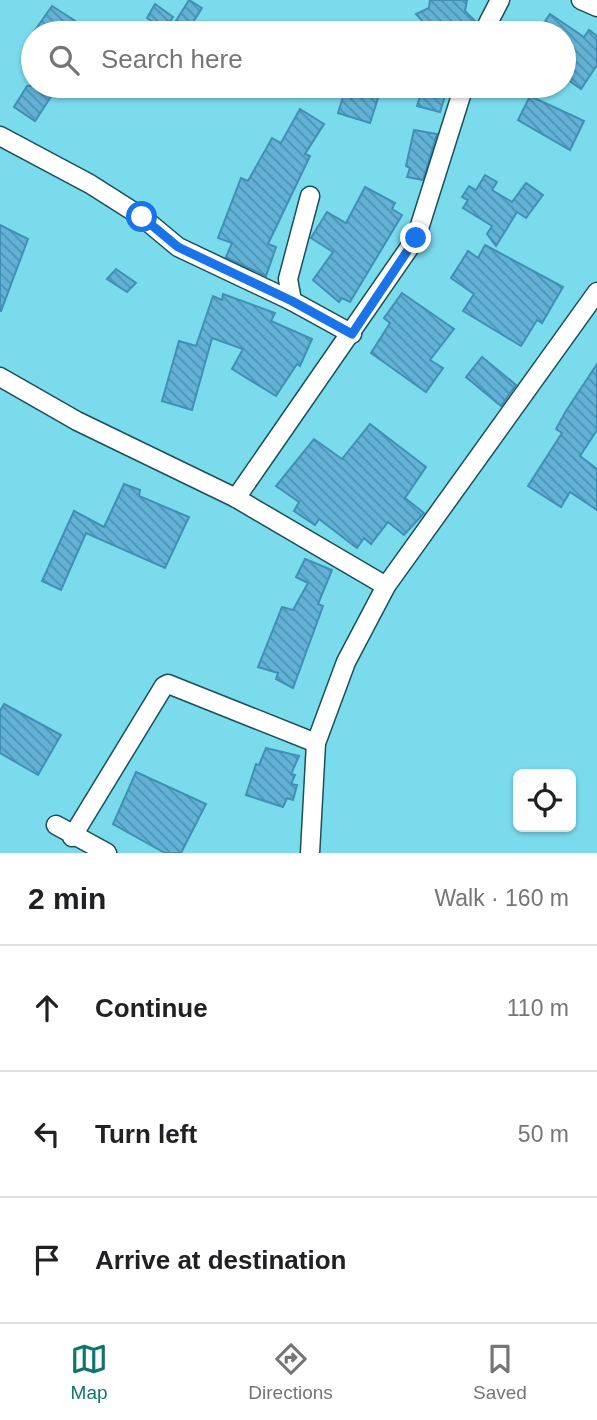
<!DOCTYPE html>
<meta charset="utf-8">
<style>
:root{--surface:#fff;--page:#f2f2f2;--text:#202124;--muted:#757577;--line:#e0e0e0;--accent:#0f766e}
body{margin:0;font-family:Arial,sans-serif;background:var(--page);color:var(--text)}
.controls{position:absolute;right:21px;bottom:21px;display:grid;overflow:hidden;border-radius:10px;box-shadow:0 2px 5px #0004}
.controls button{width:63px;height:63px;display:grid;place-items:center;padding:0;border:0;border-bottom:2px solid var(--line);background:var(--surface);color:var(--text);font:35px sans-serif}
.stop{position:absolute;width:21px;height:21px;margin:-16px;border:5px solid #1a73e8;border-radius:50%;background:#fff}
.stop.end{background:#1a73e8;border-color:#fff;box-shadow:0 2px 7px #0008}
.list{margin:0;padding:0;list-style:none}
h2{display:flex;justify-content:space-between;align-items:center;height:91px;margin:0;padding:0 28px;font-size:30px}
h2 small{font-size:23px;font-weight:400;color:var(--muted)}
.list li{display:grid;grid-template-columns:46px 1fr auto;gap:21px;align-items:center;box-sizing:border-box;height:126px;padding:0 28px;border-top:2px solid var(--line)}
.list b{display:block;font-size:26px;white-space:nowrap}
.list em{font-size:23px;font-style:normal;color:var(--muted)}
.icon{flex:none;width:38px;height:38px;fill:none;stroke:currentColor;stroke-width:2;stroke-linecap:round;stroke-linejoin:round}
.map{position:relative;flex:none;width:597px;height:853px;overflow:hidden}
.search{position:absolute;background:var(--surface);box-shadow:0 2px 5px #0004;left:21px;right:21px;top:21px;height:77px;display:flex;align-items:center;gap:18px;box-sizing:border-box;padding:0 24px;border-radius:38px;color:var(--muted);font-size:26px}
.sheet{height:469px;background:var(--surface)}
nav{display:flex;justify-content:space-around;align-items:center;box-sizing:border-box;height:98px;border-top:2px solid var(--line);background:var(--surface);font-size:19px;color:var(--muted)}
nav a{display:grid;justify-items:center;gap:4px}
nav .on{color:var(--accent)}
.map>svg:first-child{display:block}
.building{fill:url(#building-back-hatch);stroke:#4090b5;stroke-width:2}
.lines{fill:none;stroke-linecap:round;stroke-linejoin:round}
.street-casing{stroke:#1a5059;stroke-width:21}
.street{stroke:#fff;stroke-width:18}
.route{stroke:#1a73e8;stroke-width:9}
</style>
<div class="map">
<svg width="597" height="853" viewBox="0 0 597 853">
<defs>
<pattern id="building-back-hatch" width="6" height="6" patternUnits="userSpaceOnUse" patternTransform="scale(1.75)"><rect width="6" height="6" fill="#62b2d7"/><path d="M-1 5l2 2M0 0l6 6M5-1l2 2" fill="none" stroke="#4f91af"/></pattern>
</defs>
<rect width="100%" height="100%" fill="#7adbed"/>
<g class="building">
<path d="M189,0L202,8L186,33L174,24Z"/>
<path d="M430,0H467L465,11L476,22L460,29V33H425L426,25L416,14L429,8Z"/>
<path d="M155,4L173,17L164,30L147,18Z"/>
<path d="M52,6L77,22L70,33H33Z"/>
<path d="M550,14L584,37L589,30L597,36V65L581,89L564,77V33H537Z"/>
<path d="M27,86H58L35,121L14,107Z"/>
<path d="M423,86H448L440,112L417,106Z"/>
<path d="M346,87L379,95L370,123L338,113Z"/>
<path d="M530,96L584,121L570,150L518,120Z"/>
<path d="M300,109L324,124L305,154L310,156L268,244L276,247L266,276L226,257L232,243L218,238L241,178L248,181L272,138L281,143Z"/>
<path d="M414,130L437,134L423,180L407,177L410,168L406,166Z"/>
<path d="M485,175L497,182L492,190L512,202L526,183L543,195L526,218L517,212L496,246L487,234L492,226L463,208L468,200L462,197L469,186L476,190Z"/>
<path d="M365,187L395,203L392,209L402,215L350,302L342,298L339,302L313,280L333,252L311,238L327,212L346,223Z"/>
<path d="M0,225L28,239L1,311H0Z"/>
<path d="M485,245L563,287L542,323L537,320L521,346L463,311L474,294L451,278L468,251L478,258Z"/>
<path d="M116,269L136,283L127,292L107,279Z"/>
<path d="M402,293L454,329L430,360L443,368L426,392L371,353L390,323L384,318Z"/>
<path d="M223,294L275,313L271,321L312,339L300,366L297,364L276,396L232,369L243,349L212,338L192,410L162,401L179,341L196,346L213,296L222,300Z"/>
<path d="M482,357L516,385L501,406L466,377Z"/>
<path d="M597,364V430L580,456L597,469V510L570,492L561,507L528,486L562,433L556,429L566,411Z"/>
<path d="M370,424L426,467L405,498L424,513L404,535L388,522L371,544L364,538L357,548L319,519L315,525L294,511L299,502L276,486L314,439L342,459Z"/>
<path d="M124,484L140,490L139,496L189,517L165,568L86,533L61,590L42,581L74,511L104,527Z"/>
<path d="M305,559L332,570L318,604L323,606L293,688L276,679L278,673L258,667L282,607L293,610L308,583L296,577Z"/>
<path d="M4,704L61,735L38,775L0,753V711Z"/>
<path d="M266,748L299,756L291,774L295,775L291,784L297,785L293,800L287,798L283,807L246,795L256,764L259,765Z"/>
<path d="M136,772L206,804L181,853H165L113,824Z"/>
</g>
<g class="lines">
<defs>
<g id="street">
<path d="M581,0L597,7"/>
<path d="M483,33L500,0"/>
<path d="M0,136L90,184L142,217L178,247L292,301"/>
<path d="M310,196L288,279L292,301L352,334"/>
<path d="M0,377L77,421L236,498L386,586"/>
<path d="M236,498L416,238L464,86"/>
<path d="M56,825L107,853"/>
<path d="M72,837L164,686L168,684L316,743"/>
<path d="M310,853L316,743L346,662L386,586L597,292"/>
</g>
</defs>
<use href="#street" class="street-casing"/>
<use href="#street" class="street"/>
</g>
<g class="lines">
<path class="route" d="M142,217L178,247L292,301L352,334L416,238"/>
</g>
</svg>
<div class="controls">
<button><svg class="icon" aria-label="locate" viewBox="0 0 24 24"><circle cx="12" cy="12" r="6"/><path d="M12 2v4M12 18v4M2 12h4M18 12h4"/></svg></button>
</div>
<div class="stop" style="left:142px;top:217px"></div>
<div class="stop end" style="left:416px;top:238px"></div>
<div class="search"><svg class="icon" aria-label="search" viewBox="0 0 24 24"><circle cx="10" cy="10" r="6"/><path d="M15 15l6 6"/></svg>Search here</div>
</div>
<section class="sheet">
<h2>2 min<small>Walk · 160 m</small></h2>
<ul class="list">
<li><svg class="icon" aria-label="ahead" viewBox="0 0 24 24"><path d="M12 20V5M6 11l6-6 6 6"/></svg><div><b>Continue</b></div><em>110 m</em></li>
<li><svg class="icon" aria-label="left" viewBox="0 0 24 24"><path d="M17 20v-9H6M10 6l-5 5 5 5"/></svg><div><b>Turn left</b></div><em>50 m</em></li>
<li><svg class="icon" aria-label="arrive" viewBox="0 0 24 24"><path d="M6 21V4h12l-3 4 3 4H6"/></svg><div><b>Arrive at destination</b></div></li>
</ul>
</section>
<nav>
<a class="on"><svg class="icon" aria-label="map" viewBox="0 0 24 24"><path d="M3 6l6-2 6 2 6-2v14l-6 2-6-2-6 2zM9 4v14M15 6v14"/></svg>Map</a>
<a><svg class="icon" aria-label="directions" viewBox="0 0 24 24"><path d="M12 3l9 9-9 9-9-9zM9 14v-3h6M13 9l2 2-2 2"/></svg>Directions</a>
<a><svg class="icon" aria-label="saved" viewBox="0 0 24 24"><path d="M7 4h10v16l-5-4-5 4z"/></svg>Saved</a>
</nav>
